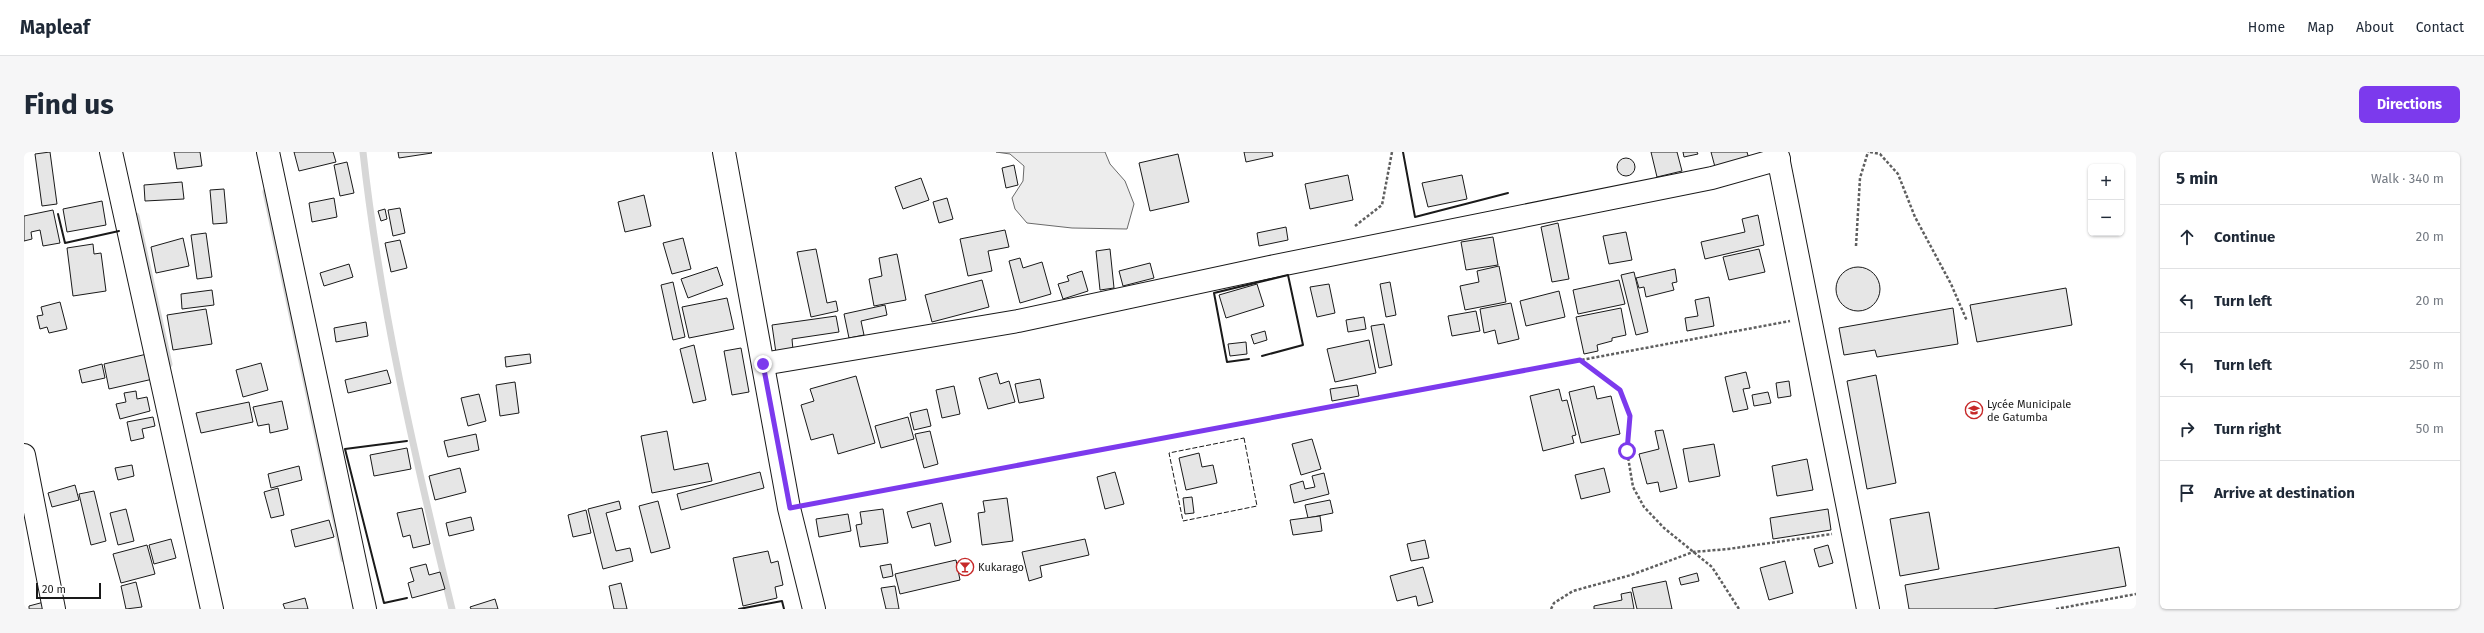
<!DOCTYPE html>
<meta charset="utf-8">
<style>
:root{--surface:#fff;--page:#f6f6f7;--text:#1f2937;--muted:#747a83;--line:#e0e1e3;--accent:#7c3aed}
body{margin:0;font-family:"Fira Sans",sans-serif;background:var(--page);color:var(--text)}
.controls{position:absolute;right:12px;top:12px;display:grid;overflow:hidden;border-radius:6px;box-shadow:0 1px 3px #0004}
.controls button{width:36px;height:36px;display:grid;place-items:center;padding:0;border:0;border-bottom:1px solid var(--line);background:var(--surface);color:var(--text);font:20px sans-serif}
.scale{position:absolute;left:12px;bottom:10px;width:65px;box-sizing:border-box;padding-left:4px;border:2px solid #1a1a1a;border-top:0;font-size:11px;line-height:14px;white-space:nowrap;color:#1a1a1a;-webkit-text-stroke:3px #fff;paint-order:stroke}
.stop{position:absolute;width:12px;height:12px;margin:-9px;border:3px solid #7c3aed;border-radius:50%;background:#fff}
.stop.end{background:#7c3aed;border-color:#fff;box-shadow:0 1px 4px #0008}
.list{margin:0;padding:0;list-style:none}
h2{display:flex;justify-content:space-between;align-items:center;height:52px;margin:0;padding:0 16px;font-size:17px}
h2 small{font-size:13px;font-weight:400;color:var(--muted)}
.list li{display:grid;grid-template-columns:26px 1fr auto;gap:12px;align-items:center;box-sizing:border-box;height:64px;padding:0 16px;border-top:1px solid var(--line)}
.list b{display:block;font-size:15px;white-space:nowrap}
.list em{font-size:13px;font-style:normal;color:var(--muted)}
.icon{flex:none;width:22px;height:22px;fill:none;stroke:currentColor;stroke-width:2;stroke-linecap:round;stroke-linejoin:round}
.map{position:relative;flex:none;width:2112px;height:457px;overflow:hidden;border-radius:6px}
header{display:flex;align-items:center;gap:24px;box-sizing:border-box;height:56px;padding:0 20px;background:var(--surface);border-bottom:1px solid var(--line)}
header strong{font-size:19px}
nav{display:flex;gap:22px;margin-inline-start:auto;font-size:14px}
.intro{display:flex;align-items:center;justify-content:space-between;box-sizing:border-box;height:96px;padding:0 24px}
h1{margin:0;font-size:28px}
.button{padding:10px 18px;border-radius:6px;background:var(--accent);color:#fff;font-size:14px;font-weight:700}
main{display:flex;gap:24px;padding:0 24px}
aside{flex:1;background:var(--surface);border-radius:6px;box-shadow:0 1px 3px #0004}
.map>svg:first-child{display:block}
.built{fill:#ededed;stroke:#6a6a6a}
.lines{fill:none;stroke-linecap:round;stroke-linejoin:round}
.stream{stroke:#d7d7d7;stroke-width:7}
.building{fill:#e6e6e6;stroke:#1a1a1a}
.minor-casing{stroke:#1a1a1a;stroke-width:24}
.path{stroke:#5f5f5f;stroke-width:2.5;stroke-dasharray:3 2;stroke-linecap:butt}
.minor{stroke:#fff;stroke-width:22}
.fence{stroke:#1a1a1a;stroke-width:1;stroke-dasharray:5 2;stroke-linecap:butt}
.wall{stroke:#1a1a1a;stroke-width:2}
.route{stroke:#7c3aed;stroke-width:5}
.labels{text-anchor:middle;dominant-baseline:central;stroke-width:3;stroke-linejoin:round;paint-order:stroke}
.poi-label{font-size:11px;fill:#1a1a1a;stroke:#fff;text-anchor:start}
</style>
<header>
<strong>Mapleaf</strong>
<nav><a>Home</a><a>Map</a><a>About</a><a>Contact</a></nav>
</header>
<div class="intro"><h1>Find us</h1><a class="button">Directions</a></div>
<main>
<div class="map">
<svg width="2112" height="457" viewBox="0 0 2112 457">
<rect width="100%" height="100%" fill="#fff"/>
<path class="built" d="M972,0H1081L1086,12L1101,29L1110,52L1103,77L1048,76L1003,71L991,57L988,46L999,29L1000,14L986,2Z"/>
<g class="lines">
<g class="stream">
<path d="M339,0C356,154 391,306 428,457"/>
<path d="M242,40L320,407"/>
<path d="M112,64L145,212"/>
</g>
</g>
<g class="building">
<path d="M26,0L33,52L18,54L11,2Z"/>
<path d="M150,0H176L178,14L153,17Z"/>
<path d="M270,0H309L312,10L275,19Z"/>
<path d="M374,0H407L408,1L375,6Z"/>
<path d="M1220,0H1248L1249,4L1222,10Z"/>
<path d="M1627,0H1653L1658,19L1633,25Z"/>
<path d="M1659,0H1673L1674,2L1660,5Z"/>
<path d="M1687,0H1723L1725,7L1691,15Z"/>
<path d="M1154,2L1165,50L1126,59L1115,11Z"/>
<circle cx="1602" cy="15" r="9"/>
<path d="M323,10L330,41L316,44L310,13Z"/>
<path d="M990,13L994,33L982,36L978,16Z"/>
<path d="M1324,23L1329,48L1286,57L1281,32Z"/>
<path d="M1438,23L1443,47L1404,55L1398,31Z"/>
<path d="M897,26L905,48L879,57L871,35Z"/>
<path d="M158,30L160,47L121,49L120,33Z"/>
<path d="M200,37L203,71L189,72L186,38Z"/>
<path d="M620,43L627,74L601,80L594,50Z"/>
<path d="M310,46L313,65L288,70L285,51Z"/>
<path d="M923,46L929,67L915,71L909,50Z"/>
<path d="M78,49L82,73L43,80L39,57Z"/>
<path d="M376,56L381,81L369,84L364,58Z"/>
<path d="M361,57L363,67L357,69L354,59Z"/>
<path d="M29,58L36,91L19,94L16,78L7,80L8,87L0,89V64Z"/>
<path d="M1734,63L1740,93L1681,107L1677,90L1721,80L1718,67Z"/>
<path d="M1534,71L1545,127L1528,130L1517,75Z"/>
<path d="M1262,75L1264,88L1235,94L1233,81Z"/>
<path d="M981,78L985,95L964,99L968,119L944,124L936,87Z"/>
<path d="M1602,80L1608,108L1585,112L1579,84Z"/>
<path d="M182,81L188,125L173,127L167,83Z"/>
<path d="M1469,85L1474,113L1442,118L1437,90Z"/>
<path d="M159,86L165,114L132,121L127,95Z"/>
<path d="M659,86L667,117L648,122L639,91Z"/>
<path d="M376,88L383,116L367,120L361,91Z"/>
<path d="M69,92L70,102L77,101L82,139L49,144L43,96Z"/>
<path d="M792,97L803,151L812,149L814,159L787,165L773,100Z"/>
<path d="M1086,97L1090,136L1076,138L1072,99Z"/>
<path d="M1735,97L1741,120L1705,128L1699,105Z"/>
<path d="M873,102L882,148L850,154L845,127L858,124L855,106Z"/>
<path d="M996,106L999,116L1018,110L1027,142L996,151L985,109Z"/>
<path d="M1126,111L1130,126L1099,134L1095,119Z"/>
<path d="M325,112L329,125L300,134L296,121Z"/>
<path d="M1475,114L1482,150L1441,158L1436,134L1455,130L1453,119Z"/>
<path d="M693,115L699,133L664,146L657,127Z"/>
<circle cx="1834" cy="137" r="22"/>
<path d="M1651,117L1653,130L1648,131L1650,138L1622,145L1620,135L1615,136L1612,126Z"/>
<path d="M1058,119L1064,139L1039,147L1034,132L1045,129L1043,124Z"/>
<path d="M1610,120L1624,180L1612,183L1597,123Z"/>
<path d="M958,128L965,155L908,170L901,143Z"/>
<path d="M1595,128L1601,152L1554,162L1549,138Z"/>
<path d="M649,130L661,185L649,188L637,133Z"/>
<path d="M1366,130L1372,163L1362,165L1356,132Z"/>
<path d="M1233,132L1240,154L1202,166L1195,143Z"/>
<path d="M1305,132L1311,161L1293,165L1286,135Z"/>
<path d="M2042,136L2048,173L1953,190L1946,153Z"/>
<path d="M188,138L190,153L158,157L157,142Z"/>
<path d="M1535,139L1541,165L1502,174L1496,149Z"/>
<path d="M1685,145L1690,174L1663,179L1661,166L1674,164L1671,148Z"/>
<path d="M703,146L710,177L665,186L658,155Z"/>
<path d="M36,150L43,177L25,181L23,175L16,177L13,164L19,163L17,155Z"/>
<path d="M1487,151L1495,187L1474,192L1471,178L1460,181L1456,157Z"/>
<path d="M861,153L863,163L837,169L840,183L825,186L820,162Z"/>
<path d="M1597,156L1602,183L1588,186V189L1573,193L1574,199L1560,202L1552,165Z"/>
<path d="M1929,156L1934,192L1853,205L1851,198L1820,203L1815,176Z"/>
<path d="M182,157L188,192L149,198L143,163Z"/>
<path d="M1452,159L1456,179L1428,184L1424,164Z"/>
<path d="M812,164L815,180L768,187L769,198L752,201L748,173Z"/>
<path d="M1340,165L1342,177L1324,180L1322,168Z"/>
<path d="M342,170L344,184L312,190L310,176Z"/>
<path d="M1360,172L1368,213L1355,216L1347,174Z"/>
<path d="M1241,179L1243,188L1230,192L1227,183Z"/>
<path d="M1345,188L1352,221L1311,230L1303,197Z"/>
<path d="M1222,190L1223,202L1206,204L1204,192Z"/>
<path d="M670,193L682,248L669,251L656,197Z"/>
<path d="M717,196L725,240L708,243L700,199Z"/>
<path d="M123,202L129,227L85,237L80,212Z"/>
<path d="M506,202L507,211L482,215L481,205Z"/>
<path d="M237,211L244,238L219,245L212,218Z"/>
<path d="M78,212L81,226L58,231L55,218Z"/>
<path d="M363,218L367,231L324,241L321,228Z"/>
<path d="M1722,220L1726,236L1719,237L1724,257L1709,260L1701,225Z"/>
<path d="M973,221L976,232L985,229L991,250L964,257L955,226Z"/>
<path d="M1852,223L1872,331L1843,337L1823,229Z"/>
<path d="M832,224L851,291L814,302L809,282L787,288L777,253L790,249L786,237Z"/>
<path d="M1016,227L1020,246L995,251L991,232Z"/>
<path d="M1765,229L1767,244L1754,246L1752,231Z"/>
<path d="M491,230L495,261L476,264L472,233Z"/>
<path d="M1333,233L1335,244L1308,249L1306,237Z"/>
<path d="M930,234L936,262L918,266L912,238Z"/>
<path d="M1570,234L1573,247L1587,244L1596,282L1557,291L1545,240Z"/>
<path d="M1535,237L1538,249L1543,248L1552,283L1548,284L1550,291L1519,299L1506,244Z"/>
<path d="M112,239L113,247L123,245L126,259L96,267L92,252L102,250L100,241Z"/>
<path d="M1744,240L1747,251L1730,254L1728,243Z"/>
<path d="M455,242L462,269L444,274L437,246Z"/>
<path d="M258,249L264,277L246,281L245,272L234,274L229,255Z"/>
<path d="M225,250L229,270L177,281L172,261Z"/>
<path d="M903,257L907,274L890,278L886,261Z"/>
<path d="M129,265L131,274L118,277L120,286L107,289L103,270Z"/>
<path d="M884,265L890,287L857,296L851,274Z"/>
<path d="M1639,278L1653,336L1636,340L1634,330L1623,332L1615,302L1635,297L1631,279Z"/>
<path d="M643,279L650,318L684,311L688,329L628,341L617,284Z"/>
<path d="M906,279L914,312L900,316L891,282Z"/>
<path d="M452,282L455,298L424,305L420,289Z"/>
<path d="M1288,287L1297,317L1277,323L1268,292Z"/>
<path d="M1690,292L1696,324L1665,330L1659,297Z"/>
<path d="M383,296L387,317L350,324L346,303Z"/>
<path d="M1175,301L1178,315L1189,313L1193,331L1162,338L1155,306Z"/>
<path d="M1783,307L1789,338L1753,344L1748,314Z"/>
<path d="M108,313L110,324L94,328L91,316Z"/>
<path d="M275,314L278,328L247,336L244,322Z"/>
<path d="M436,316L442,340L411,348L405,324Z"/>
<path d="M1580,316L1586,340L1557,347L1551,323Z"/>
<path d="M736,320L740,336L657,358L653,342Z"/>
<path d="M1091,320L1100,352L1081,357L1073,325Z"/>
<path d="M1300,321L1305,342L1270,351L1266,333L1279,329L1281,337L1291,335L1288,324Z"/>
<path d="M51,333L55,348L28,355L24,341Z"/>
<path d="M254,336L260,363L247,366L240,340Z"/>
<path d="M70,339L82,389L67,393L55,342Z"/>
<path d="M1168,345L1170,361L1161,362L1159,346Z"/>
<path d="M983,346L989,389L958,393L954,361L961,360L959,349Z"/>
<path d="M1306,348L1309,361L1284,366L1281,353Z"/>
<path d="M595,349L597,357L582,361L592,399L606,396L609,409L579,417L564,357Z"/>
<path d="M634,349L646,396L627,401L615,354Z"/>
<path d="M918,351L927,390L911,394L906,371L888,376L883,360Z"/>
<path d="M398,356L406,392L389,396L386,383L379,385L373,361Z"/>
<path d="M102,357L110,389L94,393L86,361Z"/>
<path d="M859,357L864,391L836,395L832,373L838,372L836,360Z"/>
<path d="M1804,357L1807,378L1749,387L1746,366Z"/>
<path d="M562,358L567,381L549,385L544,363Z"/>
<path d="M1905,360L1915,417L1876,424L1866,367Z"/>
<path d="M824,362L827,379L795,385L792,367Z"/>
<path d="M1296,364L1298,379L1269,383L1266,368Z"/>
<path d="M447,365L450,378L425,384L422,371Z"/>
<path d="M305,368L310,385L271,395L267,378Z"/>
<path d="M147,387L152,406L130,412L125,393Z"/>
<path d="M1061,387L1065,403L1016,414L1018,425L1005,429L998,400Z"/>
<path d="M1401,388L1405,406L1387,409L1383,392Z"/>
<path d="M123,393L131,422L97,431L89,402Z"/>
<path d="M1804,393L1809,411L1795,415L1790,397Z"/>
<path d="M2095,395L2102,434L1969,457H1885L1881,433Z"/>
<path d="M744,399L747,411L754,409L759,433L751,435L753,446L719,454L709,406Z"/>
<path d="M932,408L936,428L876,442L871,422Z"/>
<path d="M1761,409L1769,441L1745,448L1736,416Z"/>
<path d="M402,412L405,423L416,420L421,437L388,446L384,431L390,429L386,416Z"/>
<path d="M867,412L869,424L859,426L856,414Z"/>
<path d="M1399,415L1409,450L1394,454L1392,444L1373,449L1366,424Z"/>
<path d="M1673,421L1675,429L1657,433L1655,426Z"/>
<path d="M1642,429L1648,457H1613L1608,436Z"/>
<path d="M112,430L118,455L102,457L97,434Z"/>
<path d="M597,431L603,457H590L585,434Z"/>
<path d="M871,434L875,457H862L857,436Z"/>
<path d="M1607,440L1610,457H1570V454L1598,448L1597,442Z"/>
<path d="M281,446L284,457H261L259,452Z"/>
<path d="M471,447L474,457H447L446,455Z"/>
<path d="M20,450L22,457H5V454Z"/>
</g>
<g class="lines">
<defs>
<g id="minor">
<path d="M87,0L188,457"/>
<path d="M244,0L341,457"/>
<path d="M700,0L765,356L790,457"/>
<path d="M1753,0L1844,457"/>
<path d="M739,212L994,169L1246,115L1688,26L1755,7"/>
<path d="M0,303L30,457"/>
</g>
</defs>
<use href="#minor" class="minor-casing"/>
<g class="path">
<path d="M1846,0L1856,2L1874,22L1891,65L1927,132L1943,169"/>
<path d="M1331,74L1358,53L1368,0"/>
<path d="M1832,94L1836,26L1844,0"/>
<path d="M1556,208L1596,238L1606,264L1603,299L1609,335L1620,355L1640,376L1688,415L1715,457"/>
<path d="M786,352L1766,169"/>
<path d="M1527,457L1530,451L1549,439L1607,423L1669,400L1704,397L1808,382"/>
<path d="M2032,457L2112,442"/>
</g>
<use href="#minor" class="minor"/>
<path class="fence" d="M1220,286L1233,354L1159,369L1145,301Z"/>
<g class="wall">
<path d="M1379,0L1391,65L1484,41"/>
<path d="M34,62L41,91L95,79"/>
<path d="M1225,207L1203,210L1190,141L1264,123L1279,193L1238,204"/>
<path d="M383,446L360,451L321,297L383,289"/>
<path d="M715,457L758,449L760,457"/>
<path d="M2110,457H2112"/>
</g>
</g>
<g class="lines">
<path class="route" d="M739,212L766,356L1556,208L1596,238L1606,264L1603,299"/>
</g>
<defs>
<symbol id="school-ring" viewBox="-11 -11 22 22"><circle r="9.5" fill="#fff" stroke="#c62828" stroke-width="1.5"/><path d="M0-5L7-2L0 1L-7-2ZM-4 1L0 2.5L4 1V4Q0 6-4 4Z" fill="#c62828"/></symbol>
<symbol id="bar-ring" viewBox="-11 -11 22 22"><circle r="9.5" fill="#fff" stroke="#c62828" stroke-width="1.5"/><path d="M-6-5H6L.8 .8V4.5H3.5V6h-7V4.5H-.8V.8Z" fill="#c62828"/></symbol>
</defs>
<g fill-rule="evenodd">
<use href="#school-ring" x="1940" y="248" width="20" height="20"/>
<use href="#bar-ring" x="931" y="405" width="20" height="20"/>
</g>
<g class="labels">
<g class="poi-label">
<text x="1963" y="252">Lycée Municipale<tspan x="1963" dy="13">de Gatumba</tspan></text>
<text x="954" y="415">Kukarago</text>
</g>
</g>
</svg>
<div class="controls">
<button>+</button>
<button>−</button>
</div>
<div class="scale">20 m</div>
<div class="stop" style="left:1603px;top:299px"></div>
<div class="stop end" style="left:739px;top:212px"></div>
</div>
<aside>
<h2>5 min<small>Walk · 340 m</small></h2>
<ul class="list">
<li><svg class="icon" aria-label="ahead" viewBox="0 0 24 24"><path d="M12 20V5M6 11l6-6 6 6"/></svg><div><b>Continue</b></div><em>20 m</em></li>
<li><svg class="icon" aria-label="left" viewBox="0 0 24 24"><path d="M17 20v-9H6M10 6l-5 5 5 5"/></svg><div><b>Turn left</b></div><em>20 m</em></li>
<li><svg class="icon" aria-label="left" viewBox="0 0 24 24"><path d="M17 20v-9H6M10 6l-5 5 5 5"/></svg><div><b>Turn left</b></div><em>250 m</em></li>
<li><svg class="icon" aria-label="right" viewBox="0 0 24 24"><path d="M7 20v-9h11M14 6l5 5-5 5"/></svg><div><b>Turn right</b></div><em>50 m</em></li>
<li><svg class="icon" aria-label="arrive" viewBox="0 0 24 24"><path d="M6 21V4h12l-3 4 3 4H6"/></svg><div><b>Arrive at destination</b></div></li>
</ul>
</aside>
</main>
